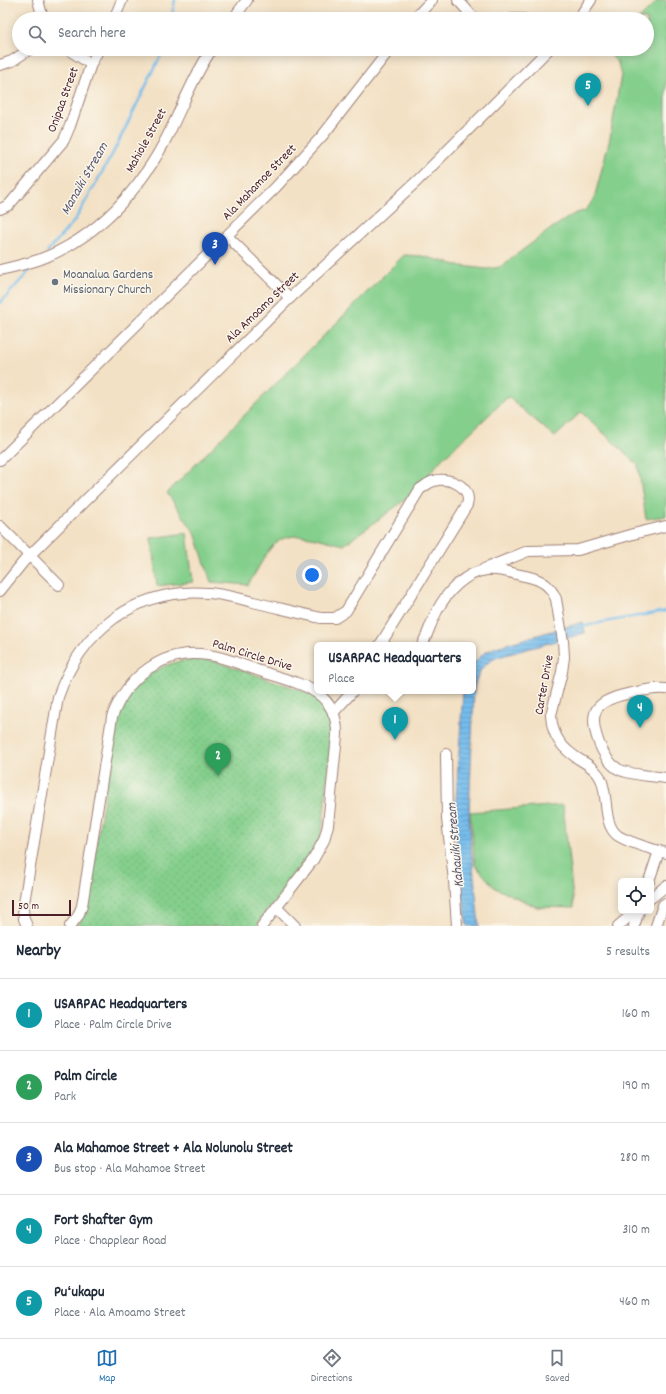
<!DOCTYPE html>
<meta charset="utf-8">
<style>
:root{--surface:#fff;--page:#f6f6f7;--text:#1f2937;--muted:#747a83;--line:#e0e1e3;--accent:#1f6fb2}
body{margin:0;font-family:Dekko,sans-serif;background:var(--page);color:var(--text)}
.controls{position:absolute;right:12px;bottom:12px;display:grid;overflow:hidden;border-radius:6px;box-shadow:0 2px 10px #0003}
.controls button{width:36px;height:36px;display:grid;place-items:center;padding:0;border:0;border-bottom:1px solid var(--line);background:var(--surface);color:var(--text);font:20px sans-serif}
.scale{position:absolute;left:12px;bottom:10px;width:59px;box-sizing:border-box;padding-left:4px;border:2px solid #4a1f2b;border-top:0;font-size:11px;line-height:14px;white-space:nowrap;color:#4a1f2b;-webkit-text-stroke:3px #fbf7ec;paint-order:stroke}
.you{position:absolute;left:312px;top:575px;width:14px;height:14px;margin:-10px;border:3px solid #fff;border-radius:50%;background:#1a73e8;box-shadow:0 0 0 6px #1a73e833}
.badge{display:grid;place-items:center;width:26px;height:26px;border-radius:50%;background:var(--accent);color:#fff;font-size:13px;font-weight:700}
.pin{position:absolute;translate:-50% -33px;filter:drop-shadow(0 1px 2px #0008)}
.pin::after{content:'';position:absolute;top:21px;width:14px;height:12px;background:inherit;clip-path:polygon(0 0,100% 0,50% 100%)}
.popup{position:absolute;left:314px;top:642px;width:162px;height:52px;box-sizing:border-box;display:grid;place-content:center;border-radius:6px;background:var(--surface);filter:drop-shadow(0 1px 3px #0005);font-size:13px;white-space:nowrap;color:var(--muted)}
.popup b{font-size:15px;color:var(--text)}
.popup::after{content:'';position:absolute;left:50%;top:100%;margin-left:-8px;border:8px solid transparent;border-top-color:var(--surface)}
.list{margin:0;padding:0;list-style:none}
h2{display:flex;justify-content:space-between;align-items:center;height:52px;margin:0;padding:0 16px;font-size:17px}
h2 small{font-size:13px;font-weight:400;color:var(--muted)}
.list li{display:grid;grid-template-columns:26px 1fr auto;gap:12px;align-items:center;box-sizing:border-box;height:72px;padding:0 16px;border-top:1px solid var(--line)}
.list b{display:block;font-size:15px;white-space:nowrap}
.list p{margin:0;font-size:13px;white-space:nowrap;color:var(--muted)}
.list em{font-size:13px;font-style:normal;color:var(--muted)}
.icon{flex:none;width:22px;height:22px;fill:none;stroke:currentColor;stroke-width:2;stroke-linecap:round;stroke-linejoin:round}
.map{position:relative;flex:none;width:666px;height:926px;overflow:hidden}
.search{position:absolute;background:var(--surface);box-shadow:0 2px 10px #0003;left:12px;right:12px;top:12px;height:44px;display:flex;align-items:center;gap:10px;box-sizing:border-box;padding:0 14px;border-radius:22px;color:var(--muted);font-size:15px}
.sheet{height:412px;background:var(--surface)}
nav{display:flex;justify-content:space-around;align-items:center;box-sizing:border-box;height:56px;border-top:1px solid var(--line);background:var(--surface);font-size:11px;color:var(--muted)}
nav a{display:grid;justify-items:center;gap:2px}
nav .on{color:var(--accent)}
.map>svg:first-child{display:block}
.grass{fill:#84cf8c;stroke:#67775c}
.park{fill:url(#park-dots);stroke:#67775c}
.water{fill:url(#water-rules);stroke:#606e8c}
.lines{fill:none;stroke-linecap:round;stroke-linejoin:round}
.stream{stroke:#75bded;stroke-width:2.5}
.minor-casing{stroke:#9e8078;stroke-width:12}
.minor{stroke:#fff;stroke-width:10}
.worship-dot{fill:#6b7280;stroke:#fbf7ec;stroke-width:1.5}
.labels{text-anchor:middle;dominant-baseline:central;stroke-width:3;stroke-linejoin:round;paint-order:stroke}
.street-label{font-size:13px;fill:#4a1f2b;stroke:#fbf7ec}
.worship-label{font-size:13px;fill:#5b616d;stroke:#fbf7ec;text-anchor:start}
.water-label{font-size:14px;font-style:italic;fill:#59566f;stroke:#fbf7ec}
</style>
<div class="map">
<svg width="666" height="926" viewBox="0 0 666 926">
<defs>
<pattern id="park-dots" width="8" height="8" patternUnits="userSpaceOnUse"><rect width="8" height="8" fill="#84cf8c"/><path d="M2 2h.1M6 6h.1" fill="none" stroke="#74b179" stroke-width="1.8" stroke-linecap="round"/></pattern>
<pattern id="water-rules" width="6" height="5" patternUnits="userSpaceOnUse"><rect width="6" height="5" fill="#75bded"/><path d="M0 2.5h6" fill="none" stroke="#6299c0"/></pattern>
</defs>
<rect width="100%" height="100%" fill="#fbf7ec"/>
<filter id="ink" filterUnits="userSpaceOnUse"><feTurbulence type="fractalNoise" baseFrequency=".025" numOctaves="2"/><feDisplacementMap in="SourceGraphic" scale="8" xChannelSelector="R" yChannelSelector="G"/><feConvolveMatrix kernelMatrix="1 2 1 2 8 2 1 2 1" color-interpolation-filters="sRGB"/></filter>
<filter id="wash" filterUnits="userSpaceOnUse"><feTurbulence type="fractalNoise" baseFrequency=".012" numOctaves="4" result="noise"/><feDisplacementMap in="SourceGraphic" scale="16" xChannelSelector="R" yChannelSelector="G"/><feGaussianBlur stdDeviation="0.9" result="paint"/><feColorMatrix in="noise" values="0 0 0 0 0 0 0 0 0 0 0 0 0 0 0 0 0 1.4 0 .05"/><feComposite in="paint" operator="in"/></filter>
<g filter="url(#wash)">
<rect width="100%" height="100%" fill="#f3e1c5"/>
<g class="grass">
<path d="M658,0H666V516L646,519L638,465L581,412L555,437L508,397L442,459L409,497L344,545C321,540 289,526 271,548C262,559 256,573 248,585L211,582L195,533L167,493L404,255L422,256L461,266L487,269L500,267L552,228L574,214L586,210L594,199L610,138L621,75L618,63L607,51L609,49H647V19H639Z"/>
<path d="M187,533L193,582L157,586L151,538Z"/>
<path d="M563,805L574,908L537,907L495,888L475,865L470,812Z"/>
</g>
<path class="park" d="M198,659L215,661L304,691L318,699L326,709L331,721L332,734L323,824L320,838L309,857L256,926H77L82,918L86,907L117,718C129,682 160,660 198,659Z"/>
<path class="water" d="M583,622L585,633L498,657C483,663 476,674 474,690L469,815L471,846L479,926H467L458,864L456,828V798L463,691H473V664L484,653L496,647Z"/>
<g class="lines">
<g class="stream">
<path d="M171,19L175,0"/>
<path d="M47,252L75,220L113,153L164,49"/>
<path d="M0,303L35,265"/>
<path d="M581,627L604,622L666,611"/>
</g>
</g>
</g>
<g filter="url(#ink)">
<g class="lines">
<defs>
<g id="minor">
<path d="M38,0L43,19"/>
<path d="M458,0L472,16L477,19"/>
<path d="M114,19L122,0"/>
<path d="M233,19L247,0"/>
<path d="M414,19L432,0"/>
<path d="M512,19H524"/>
<path d="M578,19L591,0"/>
<path d="M67,49L91,64"/>
<path d="M0,65L12,61L30,49"/>
<path d="M0,209L9,205L64,140L70,126L91,64L99,49"/>
<path d="M227,236L290,298"/>
<path d="M0,270C13,267 26,264 38,260C97,239 142,188 169,133C183,105 194,75 212,49"/>
<path d="M0,460L276,187L323,135L390,49"/>
<path d="M0,526L59,585"/>
<path d="M484,569L528,551L578,550L633,534L666,526"/>
<path d="M0,591L24,561L290,298L417,181L549,49"/>
<path d="M422,645C428,634 431,622 437,611C446,593 465,572 487,570C499,569 509,572 520,575C537,578 549,582 556,599L563,641L564,657L562,672L551,715C552,737 563,750 582,761C589,765 595,769 600,777C609,793 602,823 617,835C625,841 655,850 666,853"/>
<path d="M666,689C652,688 640,691 627,694C596,701 587,711 599,743C603,753 608,763 618,769C629,775 653,776 666,778"/>
<path d="M333,713L353,691"/>
<path d="M446,754L447,819L454,881L457,926"/>
<path d="M649,881L659,851"/>
<path d="M651,898L666,886"/>
<path d="M277,908L295,926"/>
<path d="M27,926L24,919L23,909L58,697C81,631 136,587 208,593C223,594 238,598 253,602C275,607 298,613 321,618H335L346,611L420,489C425,486 429,482 434,481C449,476 473,487 467,505L380,645"/>
<path d="M70,926L78,916L82,906L112,717C127,676 164,648 208,655C226,657 244,666 260,671C295,683 338,688 337,735L328,825L324,840L313,860L262,926"/>
<path d="M618,926L636,911"/>
<path d="M634,926L639,911"/>
<path d="M656,926L663,905L666,903"/>
</g>
</defs>
<use href="#minor" class="minor-casing"/>
<use href="#minor" class="minor"/>
</g>
</g>
<circle class="worship-dot" cx="55" cy="282" r="4"/>
<g class="labels">
<g class="street-label">
<text transform="translate(64 100) rotate(-70)">Onipaa Street</text>
<text transform="translate(147 141) rotate(-61)">Mahiole Street</text>
<text transform="translate(260 183) rotate(-46)">Ala Mahamoe Street</text>
<text transform="translate(263 308) rotate(-44)">Ala Amoamo Street</text>
<text transform="translate(252 656) rotate(17)">Palm Circle Drive</text>
<text transform="translate(545 685) rotate(-80)">Carter Drive</text>
</g>
<g class="worship-label">
<text x="63" y="275">Moanalua Gardens<tspan x="63" dy="15">Missionary Church</tspan></text>
</g>
<g class="water-label">
<text transform="translate(85 179) rotate(-60)">Manaiki Stream</text>
<text transform="translate(456 845) rotate(-95)">Kahauiki Stream</text>
</g>
</g>
</svg>
<div class="controls">
<button><svg class="icon" aria-label="locate" viewBox="0 0 24 24"><circle cx="12" cy="12" r="6"/><path d="M12 2v4M12 18v4M2 12h4M18 12h4"/></svg></button>
</div>
<div class="scale">50 m</div>
<div class="you"></div>
<div class="pin badge" style="left:395px;top:740px;background:#0f9aa8">1</div>
<div class="popup"><b>USARPAC Headquarters</b>Place</div>
<div class="pin badge" style="left:218px;top:776px;background:#2e9e5b">2</div>
<div class="pin badge" style="left:215px;top:265px;background:#1a4fb4">3</div>
<div class="pin badge" style="left:640px;top:728px;background:#0f9aa8">4</div>
<div class="pin badge" style="left:588px;top:106px;background:#0f9aa8">5</div>
<div class="search"><svg class="icon" aria-label="search" viewBox="0 0 24 24"><circle cx="10" cy="10" r="6"/><path d="M15 15l6 6"/></svg>Search here</div>
</div>
<section class="sheet">
<h2>Nearby<small>5 results</small></h2>
<ul class="list">
<li><span class="badge" style="background:#0f9aa8">1</span><div><b>USARPAC Headquarters</b><p>Place · Palm Circle Drive</p></div><em>160 m</em></li>
<li><span class="badge" style="background:#2e9e5b">2</span><div><b>Palm Circle</b><p>Park</p></div><em>190 m</em></li>
<li><span class="badge" style="background:#1a4fb4">3</span><div><b>Ala Mahamoe Street + Ala Nolunolu Street</b><p>Bus stop · Ala Mahamoe Street</p></div><em>280 m</em></li>
<li><span class="badge" style="background:#0f9aa8">4</span><div><b>Fort Shafter Gym</b><p>Place · Chapplear Road</p></div><em>310 m</em></li>
<li><span class="badge" style="background:#0f9aa8">5</span><div><b>Puʻukapu</b><p>Place · Ala Amoamo Street</p></div><em>460 m</em></li>
</ul>
</section>
<nav>
<a class="on"><svg class="icon" aria-label="map" viewBox="0 0 24 24"><path d="M3 6l6-2 6 2 6-2v14l-6 2-6-2-6 2zM9 4v14M15 6v14"/></svg>Map</a>
<a><svg class="icon" aria-label="directions" viewBox="0 0 24 24"><path d="M12 3l9 9-9 9-9-9zM9 14v-3h6M13 9l2 2-2 2"/></svg>Directions</a>
<a><svg class="icon" aria-label="saved" viewBox="0 0 24 24"><path d="M7 4h10v16l-5-4-5 4z"/></svg>Saved</a>
</nav>
